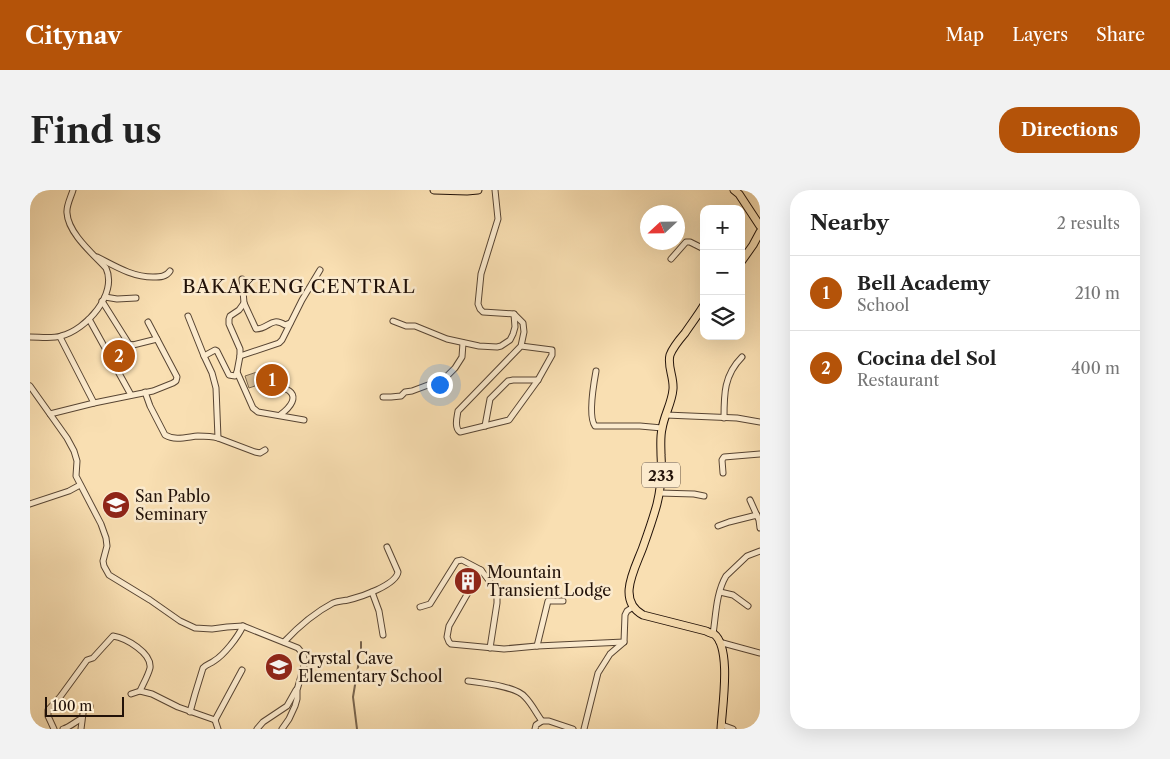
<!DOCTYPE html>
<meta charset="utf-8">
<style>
:root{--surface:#fff;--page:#f2f2f2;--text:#222;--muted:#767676;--line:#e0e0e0;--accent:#b45309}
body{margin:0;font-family:"Libre Caslon Text",serif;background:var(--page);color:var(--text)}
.controls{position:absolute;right:15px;top:15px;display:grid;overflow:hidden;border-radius:10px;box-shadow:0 5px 20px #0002}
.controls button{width:45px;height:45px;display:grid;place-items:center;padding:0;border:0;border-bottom:1px solid var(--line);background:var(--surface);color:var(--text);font:25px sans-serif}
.compass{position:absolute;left:610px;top:15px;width:45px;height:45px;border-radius:50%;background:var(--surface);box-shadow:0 5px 20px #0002;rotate:248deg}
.scale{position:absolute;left:15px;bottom:12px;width:79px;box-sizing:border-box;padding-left:5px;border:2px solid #221209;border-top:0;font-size:14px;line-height:18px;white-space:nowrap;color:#221209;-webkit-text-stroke:4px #fbeacd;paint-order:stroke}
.you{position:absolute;left:409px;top:194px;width:18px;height:18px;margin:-12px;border:4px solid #fff;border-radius:50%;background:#1a73e8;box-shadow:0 0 0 8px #1a73e833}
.badge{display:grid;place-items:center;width:32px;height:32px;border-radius:50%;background:var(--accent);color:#fff;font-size:16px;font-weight:700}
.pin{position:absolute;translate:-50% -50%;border:2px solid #fff;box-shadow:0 1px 5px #0006}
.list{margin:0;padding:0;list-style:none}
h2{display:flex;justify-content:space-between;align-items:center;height:65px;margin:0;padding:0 20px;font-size:21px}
h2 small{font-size:16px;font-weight:400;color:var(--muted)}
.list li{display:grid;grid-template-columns:32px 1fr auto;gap:15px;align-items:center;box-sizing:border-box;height:75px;padding:0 20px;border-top:1px solid var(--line)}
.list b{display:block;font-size:19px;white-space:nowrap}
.list p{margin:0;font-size:16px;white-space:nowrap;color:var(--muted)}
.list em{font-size:16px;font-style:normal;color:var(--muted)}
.icon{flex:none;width:28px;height:28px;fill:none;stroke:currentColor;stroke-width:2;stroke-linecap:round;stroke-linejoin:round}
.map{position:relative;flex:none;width:730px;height:539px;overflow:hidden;border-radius:20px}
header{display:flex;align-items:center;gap:30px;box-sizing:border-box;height:70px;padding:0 25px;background:var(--accent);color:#fff}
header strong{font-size:24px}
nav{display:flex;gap:28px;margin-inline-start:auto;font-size:18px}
.intro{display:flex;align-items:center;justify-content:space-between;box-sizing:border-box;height:120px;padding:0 30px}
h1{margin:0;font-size:35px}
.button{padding:12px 22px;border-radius:20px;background:var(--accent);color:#fff;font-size:18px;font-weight:700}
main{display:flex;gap:30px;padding:0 30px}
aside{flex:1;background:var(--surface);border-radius:20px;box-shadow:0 5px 20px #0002}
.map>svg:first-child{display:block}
.green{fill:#d4bc95;stroke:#7b674f}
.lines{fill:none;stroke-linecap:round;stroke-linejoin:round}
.stream{stroke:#77634c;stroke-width:2}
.minor-casing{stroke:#584533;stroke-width:7}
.major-casing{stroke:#221209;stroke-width:9}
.minor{stroke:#fbeacd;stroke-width:5}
.major{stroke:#f9dfb2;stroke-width:7}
.labels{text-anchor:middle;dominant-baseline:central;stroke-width:5;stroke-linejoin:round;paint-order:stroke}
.shield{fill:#fbeacd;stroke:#635344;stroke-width:1}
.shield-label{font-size:15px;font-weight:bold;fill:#221209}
.poi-label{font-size:16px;fill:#221209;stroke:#fbeacd;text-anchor:start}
.quarter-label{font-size:19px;letter-spacing:1px;fill:#221209;stroke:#fbeacd}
</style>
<header>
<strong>Citynav</strong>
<nav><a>Map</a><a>Layers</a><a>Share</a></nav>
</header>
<div class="intro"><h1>Find us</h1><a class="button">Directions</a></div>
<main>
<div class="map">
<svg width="730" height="539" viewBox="0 0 730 539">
<rect width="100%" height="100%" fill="#f9dfb2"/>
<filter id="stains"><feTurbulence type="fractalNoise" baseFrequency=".004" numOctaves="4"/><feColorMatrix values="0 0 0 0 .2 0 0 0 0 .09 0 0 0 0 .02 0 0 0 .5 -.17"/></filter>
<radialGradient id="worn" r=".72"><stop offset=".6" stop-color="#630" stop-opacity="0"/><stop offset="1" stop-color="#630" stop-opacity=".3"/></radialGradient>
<path class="green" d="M233,180L237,192L219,198L215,186Z"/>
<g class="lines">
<path class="stream" d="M327,539L323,507L331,459V452"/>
<defs>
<g id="minor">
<path d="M465,0L468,29L451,84L448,114L450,119L453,122L484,124L493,133L494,142L491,156L428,221C427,227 424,238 430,242L479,230L508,190L522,165V160L491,156"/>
<path d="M67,67C85,76 102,87 123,87C130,87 136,87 140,81"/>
<path d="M641,69L656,52H660L674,59"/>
<path d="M212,89L214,113L226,139C239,139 241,126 255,135L260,133"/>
<path d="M75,107L87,109L106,108"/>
<path d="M72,111L99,154L103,155L127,149"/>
<path d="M214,113L209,120L200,126L199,129V134L210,159V166L207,182L223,218L228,222L274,230"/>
<path d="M158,126L174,166"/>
<path d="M59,129L101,205"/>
<path d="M363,131L376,136H385L417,149L449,156L467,157L471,156L480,150L483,144L485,137L484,124"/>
<path d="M0,147C10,147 22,149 31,146C56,140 88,104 76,78C63,64 38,43 37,23C36,16 41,7 43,0"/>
<path d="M30,147L64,213"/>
<path d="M210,166L249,153L252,150L272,110L290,80"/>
<path d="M566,181C564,192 558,227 565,236H610L632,238"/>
<path d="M0,196L37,248L44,261L47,271L46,286L71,334L76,348L77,356L73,371L74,376L79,385L120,410L150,431L165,438L182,439L197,437L213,436L268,458L273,464L275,472L267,500V509L265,516L259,529L252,539"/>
<path d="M234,199C259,193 276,206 250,225"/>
<path d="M115,202L120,216L135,245C145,251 157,247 168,246C175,246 181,246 188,248L186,198L182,183L174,166L185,160L187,161L199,185L205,186L207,182"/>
<path d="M353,207H361L371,206L375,202L382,201L414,189L425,178L432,167L433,153"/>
<path d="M20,224L64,213L123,201L143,193L146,191L147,187L118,132"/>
<path d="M636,225L707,228L730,232"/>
<path d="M694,228C694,204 694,185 712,167"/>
<path d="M455,236L460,209L478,191L483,190H508"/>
<path d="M188,248L225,262L230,263L235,260"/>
<path d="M693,283L692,270L694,267L730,264"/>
<path d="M629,303L664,304L674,306"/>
<path d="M720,310L729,330L730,338"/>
<path d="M0,314L39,301L50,295"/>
<path d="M688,336L699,332L727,325"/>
<path d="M451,380L419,436L417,447L419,452L421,454L474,459L507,456L594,452"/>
<path d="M342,402L349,421L353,445"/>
<path d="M690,402L703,405L718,416"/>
<path d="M390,417L400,414L427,371L432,370L451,380L466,400L467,406V413L460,458"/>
<path d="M683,444C686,425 686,403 696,386L717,366L730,361"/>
<path d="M254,452C268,437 284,423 303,413C308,411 313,411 318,410C331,407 366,395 368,382L357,357"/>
<path d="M689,452L730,463"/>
<path d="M507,456L518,411H533"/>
<path d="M438,491C452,493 486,496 495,507C502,514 506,523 512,531"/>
<path d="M110,501L122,504L148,517L185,530"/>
<path d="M160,522L165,504L173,478C177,474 180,474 184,471C194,465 208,447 213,436"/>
<path d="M185,530L212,480"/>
<path d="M185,530L188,539"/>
<path d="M692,535L703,539"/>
<path d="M24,539L18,526V520L30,507L57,470L63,468L83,446C96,448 122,463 120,478C118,486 113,494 110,501L101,504"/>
<path d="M33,539C40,537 46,531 51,529"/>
<path d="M51,539L54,516H60"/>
<path d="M227,539L233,532L257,516L266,500"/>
<path d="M505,539L506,535L512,531H519L543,539"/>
<path d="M554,539L568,483L580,464L594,452L595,425L597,421L603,417"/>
</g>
<g id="major">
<path d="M404,0L437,1L448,0"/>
<path d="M704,0L709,4L730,36"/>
<path d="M711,72L723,55L730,42"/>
<path d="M674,115C668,125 661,134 655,143C649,150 643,157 640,165C637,176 644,187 643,199C642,213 634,225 632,239C630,247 631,257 631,265C632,281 631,298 627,314C623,329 618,343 613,357C605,379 586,410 613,425L676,441C678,442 682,444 684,444C702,458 692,518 691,539"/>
</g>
</defs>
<use href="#minor" class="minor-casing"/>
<use href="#major" class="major-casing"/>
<use href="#minor" class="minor"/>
<use href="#major" class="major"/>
</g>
<defs>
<symbol id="school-disc" viewBox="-11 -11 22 22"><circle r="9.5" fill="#8f2418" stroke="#fbeacd"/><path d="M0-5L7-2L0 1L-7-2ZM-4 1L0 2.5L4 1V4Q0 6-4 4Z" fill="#fff"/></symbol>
<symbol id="building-disc" viewBox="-11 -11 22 22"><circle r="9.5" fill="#8f2418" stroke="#fbeacd"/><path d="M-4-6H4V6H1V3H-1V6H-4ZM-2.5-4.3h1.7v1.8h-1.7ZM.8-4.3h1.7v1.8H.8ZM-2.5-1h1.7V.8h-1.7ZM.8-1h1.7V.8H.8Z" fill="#fff"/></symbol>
</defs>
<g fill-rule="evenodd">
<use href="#school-disc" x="70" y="299" width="32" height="32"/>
<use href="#building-disc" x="422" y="375" width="32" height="32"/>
<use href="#school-disc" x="233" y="461" width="32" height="32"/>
</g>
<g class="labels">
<rect class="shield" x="612" y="272.5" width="38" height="25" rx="4"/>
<g class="shield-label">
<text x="631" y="285">233</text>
</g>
<g class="poi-label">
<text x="105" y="306">San Pablo<tspan x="105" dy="18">Seminary</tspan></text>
<text x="457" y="382">Mountain<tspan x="457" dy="18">Transient Lodge</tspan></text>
<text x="268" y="468">Crystal Cave<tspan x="268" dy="18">Elementary School</tspan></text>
</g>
<g class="quarter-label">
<text x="269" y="96">BAKAKENG CENTRAL</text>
</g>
</g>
<rect width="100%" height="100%" filter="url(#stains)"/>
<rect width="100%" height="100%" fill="url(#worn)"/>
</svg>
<div class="controls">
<button>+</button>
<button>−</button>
<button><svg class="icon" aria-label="layers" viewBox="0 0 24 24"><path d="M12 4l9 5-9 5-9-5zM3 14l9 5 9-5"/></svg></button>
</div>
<svg class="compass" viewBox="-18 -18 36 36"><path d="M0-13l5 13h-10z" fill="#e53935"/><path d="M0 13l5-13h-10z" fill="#767676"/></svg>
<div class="scale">100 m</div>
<div class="you"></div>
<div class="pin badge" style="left:242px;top:190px">1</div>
<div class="pin badge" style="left:89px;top:166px">2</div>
</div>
<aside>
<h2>Nearby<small>2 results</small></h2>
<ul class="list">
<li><span class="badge">1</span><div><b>Bell Academy</b><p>School</p></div><em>210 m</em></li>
<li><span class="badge">2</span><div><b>Cocina del Sol</b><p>Restaurant</p></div><em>400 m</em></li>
</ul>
</aside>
</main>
